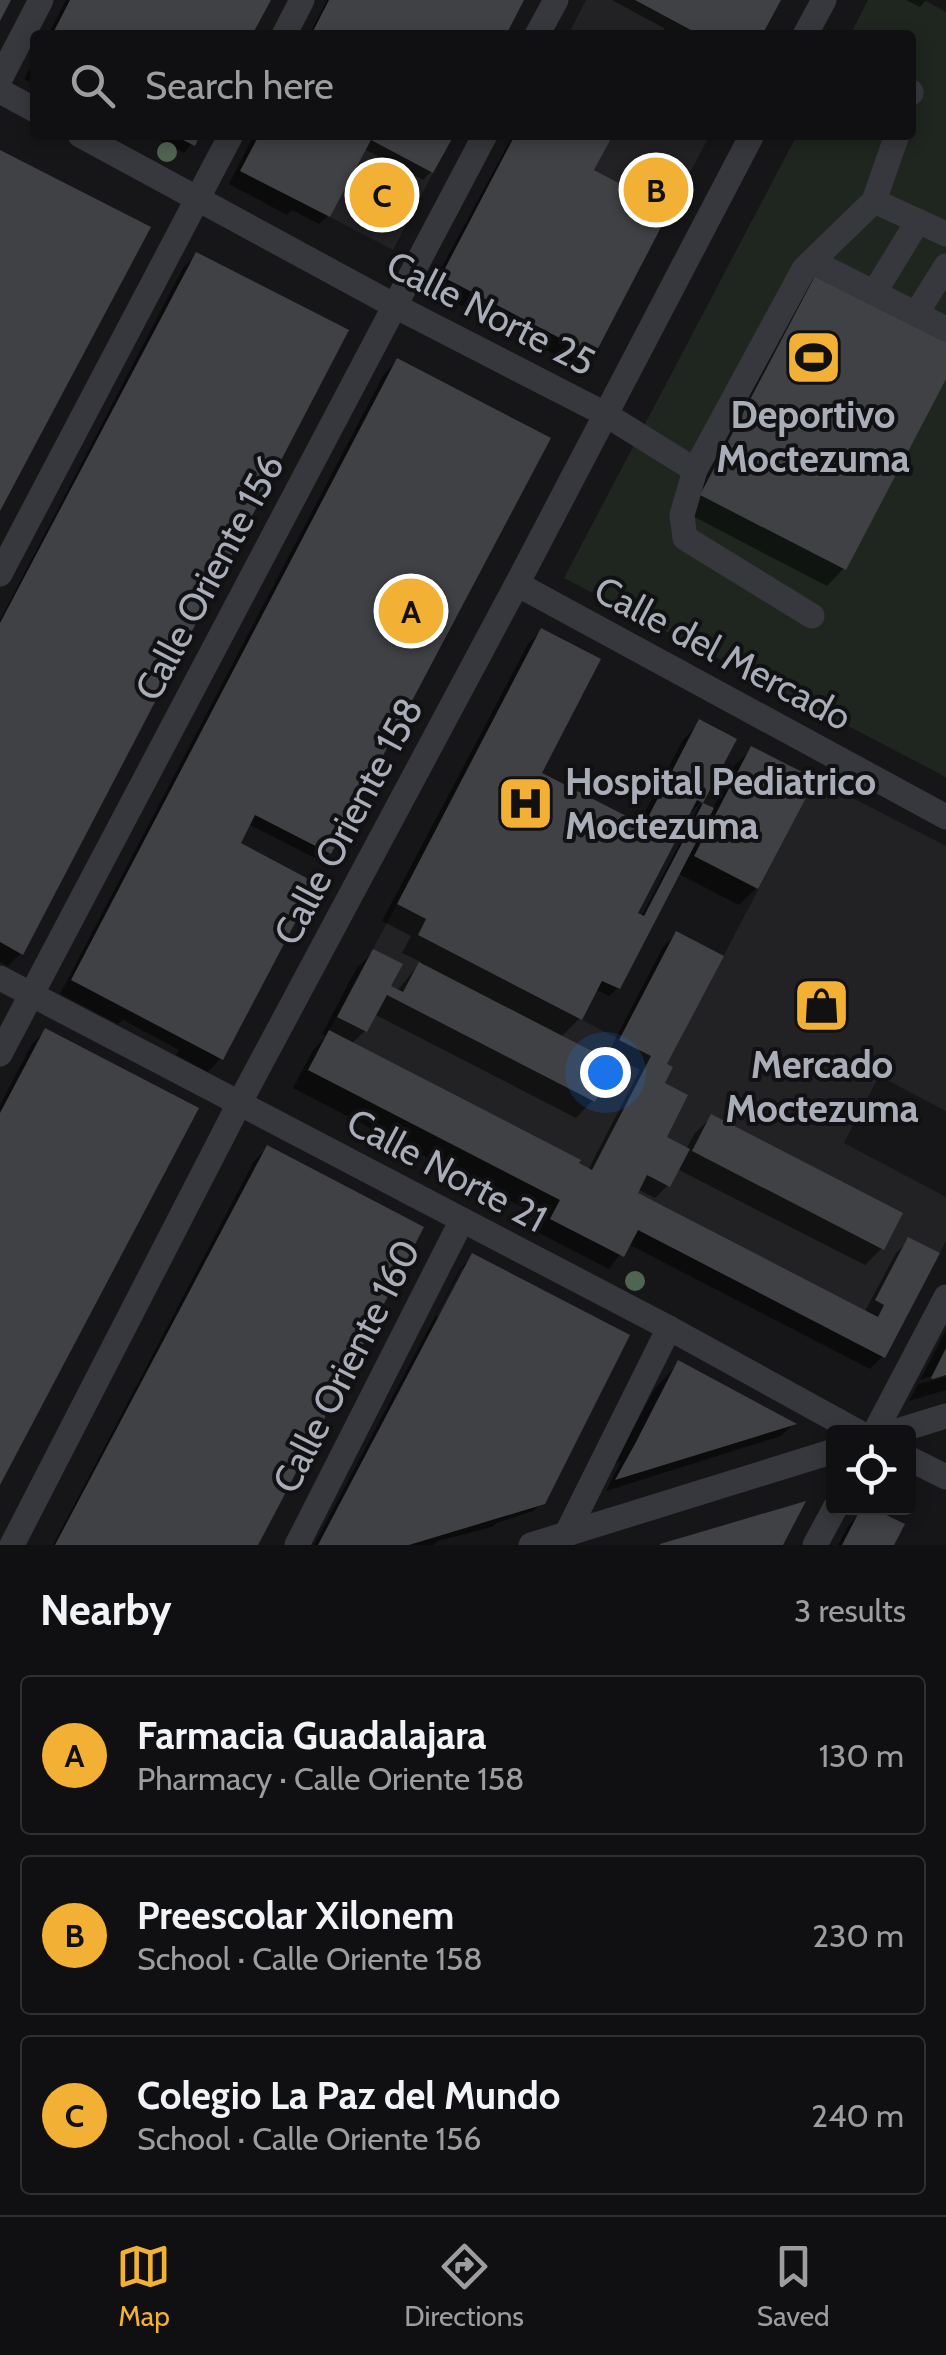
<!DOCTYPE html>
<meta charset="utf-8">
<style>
:root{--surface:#101012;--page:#1e1e20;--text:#f1f3f6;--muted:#9c9d9f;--line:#303032;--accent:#f2b134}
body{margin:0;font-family:Cabin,sans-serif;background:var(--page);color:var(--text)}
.controls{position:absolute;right:30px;bottom:30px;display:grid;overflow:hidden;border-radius:10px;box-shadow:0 5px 15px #0003}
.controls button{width:90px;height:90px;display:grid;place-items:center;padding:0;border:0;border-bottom:2px solid var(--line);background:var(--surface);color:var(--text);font:50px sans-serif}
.you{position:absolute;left:605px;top:1072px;width:35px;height:35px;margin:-25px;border:8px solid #fff;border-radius:50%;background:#1a73e8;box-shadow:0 0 0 15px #1a73e833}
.badge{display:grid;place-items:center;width:65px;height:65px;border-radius:50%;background:var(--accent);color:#111;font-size:32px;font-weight:700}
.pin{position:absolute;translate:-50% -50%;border:5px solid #fff;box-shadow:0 2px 10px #0006}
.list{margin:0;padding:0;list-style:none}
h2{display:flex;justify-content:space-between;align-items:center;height:130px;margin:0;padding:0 40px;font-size:42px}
h2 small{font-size:32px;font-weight:400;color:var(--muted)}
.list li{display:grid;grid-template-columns:65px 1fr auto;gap:30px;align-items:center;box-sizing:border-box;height:160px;margin:0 20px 20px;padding:0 20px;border:2px solid var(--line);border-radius:10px}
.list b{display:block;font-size:38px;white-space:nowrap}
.list p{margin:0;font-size:32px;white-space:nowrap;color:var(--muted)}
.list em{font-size:32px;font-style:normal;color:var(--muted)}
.icon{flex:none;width:55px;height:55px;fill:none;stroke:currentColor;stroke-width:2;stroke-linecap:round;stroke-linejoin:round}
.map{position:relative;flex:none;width:946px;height:1545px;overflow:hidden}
.search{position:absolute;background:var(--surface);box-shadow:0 5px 15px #0003;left:30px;right:30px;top:30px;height:110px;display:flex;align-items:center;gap:25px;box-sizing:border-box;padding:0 35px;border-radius:10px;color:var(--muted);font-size:38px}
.sheet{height:670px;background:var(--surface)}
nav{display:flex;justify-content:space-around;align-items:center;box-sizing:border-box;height:140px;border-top:2px solid var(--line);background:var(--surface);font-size:28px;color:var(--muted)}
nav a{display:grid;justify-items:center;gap:5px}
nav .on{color:var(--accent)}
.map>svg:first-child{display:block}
.built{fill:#222225}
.green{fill:#1e261f}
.shadow{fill:#0007;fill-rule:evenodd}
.building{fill:#404145}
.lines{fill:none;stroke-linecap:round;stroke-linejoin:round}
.minor{stroke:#37383d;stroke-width:25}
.tree{fill:#506452}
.labels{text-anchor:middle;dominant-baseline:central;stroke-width:8;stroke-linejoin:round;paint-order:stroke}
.street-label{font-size:38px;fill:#a8adb8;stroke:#111113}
.poi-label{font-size:38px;font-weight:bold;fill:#a8adb8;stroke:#111113}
</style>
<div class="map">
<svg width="946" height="1545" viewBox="0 0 946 1545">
<rect width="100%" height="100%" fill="#161618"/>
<g class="built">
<path d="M586,0H635L700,35H568Z"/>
<path d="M613,135H710L670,210L594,170Z"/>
<path d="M371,140L433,173L393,250L330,217Z"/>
<path d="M816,779L946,846V1111L879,1076L844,1143L946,1197V1241L885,1358L639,1230L624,1257L550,1219L559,1200L308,1070L397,904L426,919L418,935L667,1064Z"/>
</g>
<path class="green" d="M868,0H924L946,12V777L564,578L797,135H911V35H850Z"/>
<g class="shadow">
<path d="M66,0H268L250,35H48Z"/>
<path d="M327,0H522L503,35H309Z"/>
<path d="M612,0H778L759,35H664V28Z"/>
<path d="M906,0H926L920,7Z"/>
<path d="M35,59V84L24,79Z"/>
<path d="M149,135H198L184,153Z"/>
<path d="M254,135H451L431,172L423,180L364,149L328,216L319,224L292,210L287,215L229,184Z"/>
<path d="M513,135H610L586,180L591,354L578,367L519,336L522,330L467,302L462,306L430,289Z"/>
<path d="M196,255L21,953L8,966L0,962V620L183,268Z"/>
<path d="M816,277L946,344V374L844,568L827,586L685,512L799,294Z"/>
<path d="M397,361L329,853L321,861L248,824L232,853L313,884L220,1059L208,1072L176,1055L179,1050L123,1020L118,1024L60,994L384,374Z"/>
<path d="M541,631L538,774L638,825L683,740L700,722L733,740L700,803L684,819L630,923L641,917L700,804L712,810L734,766L752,749L756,888L739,905L677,873L618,988L609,996L595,989L580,1018L560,1038L593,1100L576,1118L374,1014L365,1031L351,1044L588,1170L640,1070L608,1053L663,947L676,934L661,1084L663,1138L686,1150L694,1134L712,1117L882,1248L865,1265L677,1169L668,1185L655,1198L637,1189L634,1194L864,1313L896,1253L909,1240L883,1356L870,1369L628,1244L609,1269L539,1233L552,1204L540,1216L293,1088L313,1050L326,1036L322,1034L356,969L373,952L388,987L397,991L421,962L402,953L411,936L382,921L528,644Z"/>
<path d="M45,1031L0,1480V1105L32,1044Z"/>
<path d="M267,1148L255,1545H53L254,1161Z"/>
<path d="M473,1256L543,1502L533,1511L497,1523L492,1527L438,1541L433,1545H314L460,1269ZM462,1268H467L441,1318L436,1315Z"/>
<path d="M946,1330V1372L920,1380Z"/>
<path d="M678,1364L793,1424L781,1436L606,1491L621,1461L615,1463L655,1388Z"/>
<path d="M946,1377V1390L909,1401L918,1384Z"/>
<path d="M861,1512L891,1545H838L848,1526Z"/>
</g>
<g class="building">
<path d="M0,0H11L0,21Z"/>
<path d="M70,0H271L252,35H52Z"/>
<path d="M329,0H524L506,35H311Z"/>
<path d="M635,0H781L762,35H700Z"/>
<path d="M173,135H200L195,146Z"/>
<path d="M259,135H454L433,173L371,140L330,217L240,171Z"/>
<path d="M515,135H613L594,170L670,210L594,356L441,276Z"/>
<path d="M0,150L151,227L0,511Z"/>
<path d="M196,252L349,330L23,955L0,942V623Z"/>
<path d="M816,274L946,341V379L846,570L700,495Z"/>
<path d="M397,358L551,438L331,854L255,815L241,843L316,883L223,1060L71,980Z"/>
<path d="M541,628L601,659L542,773L644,825L699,719L737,739L703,803L697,800L638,913L644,916L703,803L714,808L620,989L602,981L582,1020L418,935L426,919L397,904Z"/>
<path d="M751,746L816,779L758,889L694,856Z"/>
<path d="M676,931L724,956L667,1064L673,1067L665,1083L688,1095L667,1137L690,1149L670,1187L647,1175L638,1193L878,1317L884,1305L875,1300L908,1237L940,1253L885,1358L638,1230L624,1257L550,1219L560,1200L308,1070L329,1030L581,1160L579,1163L592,1170L651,1056L619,1040Z"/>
<path d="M373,949L403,964L391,986L403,992L419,962L615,1063L595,1102L387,995L367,1032L337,1017Z"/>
<path d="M45,1028L199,1108L0,1485V1113Z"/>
<path d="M711,1114L903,1213L884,1250L692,1151Z"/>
<path d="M267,1145L424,1227L275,1513L258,1545H55Z"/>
<path d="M472,1253L630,1335L545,1504L409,1545H318Z"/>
<path d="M946,1348V1375L933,1379L931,1378Z"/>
<path d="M678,1360L797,1424L615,1480L636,1442Z"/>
<path d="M806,1501L783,1545H660V1544Z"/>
<path d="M860,1510H876L905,1524L894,1545H842Z"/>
</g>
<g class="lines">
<g class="minor">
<path d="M284,35L302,0"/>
<path d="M537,35L556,0"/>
<path d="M805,35L824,0"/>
<path d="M0,79L41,0"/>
<path d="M0,91L35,110"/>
<path d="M911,93V92"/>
<path d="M80,135L395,306L605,414L695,470"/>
<path d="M874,201L897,135"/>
<path d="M813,262L946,329"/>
<path d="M874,293L918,221"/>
<path d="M916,314L946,266"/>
<path d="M0,574L231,135"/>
<path d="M517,584L946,817"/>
<path d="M812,616L685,538L682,515L695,470L804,269L874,201L946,234"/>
<path d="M0,978L669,1328L858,1432"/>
<path d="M0,1054L485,135"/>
<path d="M875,1432L946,1297"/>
<path d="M894,1432L946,1416"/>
<path d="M908,1458L946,1477"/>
<path d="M563,1541L669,1328"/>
<path d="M12,1545L240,1102L517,584L752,135"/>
<path d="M297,1545L462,1220"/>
<path d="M531,1545L834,1451"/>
<path d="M815,1545L835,1508"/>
</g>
</g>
<g class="tree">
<circle cx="167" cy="152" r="10"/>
<circle cx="635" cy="1281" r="10"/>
</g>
<defs>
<symbol id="stadium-square" viewBox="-11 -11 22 22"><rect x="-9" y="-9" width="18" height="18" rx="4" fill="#f2b134" stroke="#111113"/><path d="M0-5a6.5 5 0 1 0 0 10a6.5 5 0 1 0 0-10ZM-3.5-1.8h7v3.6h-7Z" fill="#111"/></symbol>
<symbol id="hospital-square" viewBox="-11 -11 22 22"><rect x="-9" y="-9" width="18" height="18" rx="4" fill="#f2b134" stroke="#111113"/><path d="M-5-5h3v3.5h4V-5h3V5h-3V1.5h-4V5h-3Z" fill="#111"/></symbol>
<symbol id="shop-square" viewBox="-11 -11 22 22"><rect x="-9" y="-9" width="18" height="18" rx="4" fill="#f2b134" stroke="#111113"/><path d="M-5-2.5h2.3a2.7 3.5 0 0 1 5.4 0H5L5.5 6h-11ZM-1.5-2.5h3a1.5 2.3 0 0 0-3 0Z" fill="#111"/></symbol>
</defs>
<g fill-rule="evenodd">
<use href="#stadium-square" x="782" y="326" width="63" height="63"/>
<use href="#hospital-square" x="494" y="772" width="63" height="63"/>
<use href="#shop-square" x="790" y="974" width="63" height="63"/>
</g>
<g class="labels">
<g class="street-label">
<text transform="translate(491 313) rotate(27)">Calle Norte 25</text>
<text transform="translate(209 577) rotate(-62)">Calle Oriente 156</text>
<text transform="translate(723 653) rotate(28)">Calle del Mercado</text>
<text transform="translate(348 821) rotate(-62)">Calle Oriente 158</text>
<text transform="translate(447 1170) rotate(28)">Calle Norte 21</text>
<text transform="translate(346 1366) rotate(-63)">Calle Oriente 160</text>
</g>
<g class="poi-label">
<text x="813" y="414">Deportivo<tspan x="813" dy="44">Moctezuma</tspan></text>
<text x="565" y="781" text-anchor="start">Hospital Pediatrico<tspan x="565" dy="44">Moctezuma</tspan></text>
<text x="822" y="1064">Mercado<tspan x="822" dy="44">Moctezuma</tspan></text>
</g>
</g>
</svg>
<div class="controls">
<button><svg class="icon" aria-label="locate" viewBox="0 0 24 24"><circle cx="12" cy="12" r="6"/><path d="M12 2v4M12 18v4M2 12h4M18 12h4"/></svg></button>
</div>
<div class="you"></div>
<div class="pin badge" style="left:411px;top:611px">A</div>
<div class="pin badge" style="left:656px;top:190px">B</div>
<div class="pin badge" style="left:382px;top:195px">C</div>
<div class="search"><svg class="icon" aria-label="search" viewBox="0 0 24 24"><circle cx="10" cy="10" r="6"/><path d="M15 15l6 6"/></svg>Search here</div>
</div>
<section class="sheet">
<h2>Nearby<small>3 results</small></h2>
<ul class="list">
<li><span class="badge">A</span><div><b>Farmacia Guadalajara</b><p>Pharmacy · Calle Oriente 158</p></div><em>130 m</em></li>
<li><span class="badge">B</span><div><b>Preescolar Xilonem</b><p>School · Calle Oriente 158</p></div><em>230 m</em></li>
<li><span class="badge">C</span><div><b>Colegio La Paz del Mundo</b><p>School · Calle Oriente 156</p></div><em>240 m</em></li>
</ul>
</section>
<nav>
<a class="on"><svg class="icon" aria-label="map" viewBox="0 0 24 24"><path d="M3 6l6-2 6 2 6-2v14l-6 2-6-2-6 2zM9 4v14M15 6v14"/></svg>Map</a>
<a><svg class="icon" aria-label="directions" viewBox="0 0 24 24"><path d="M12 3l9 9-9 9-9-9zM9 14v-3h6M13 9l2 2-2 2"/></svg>Directions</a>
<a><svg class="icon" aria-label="saved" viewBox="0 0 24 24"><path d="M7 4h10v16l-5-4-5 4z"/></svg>Saved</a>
</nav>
